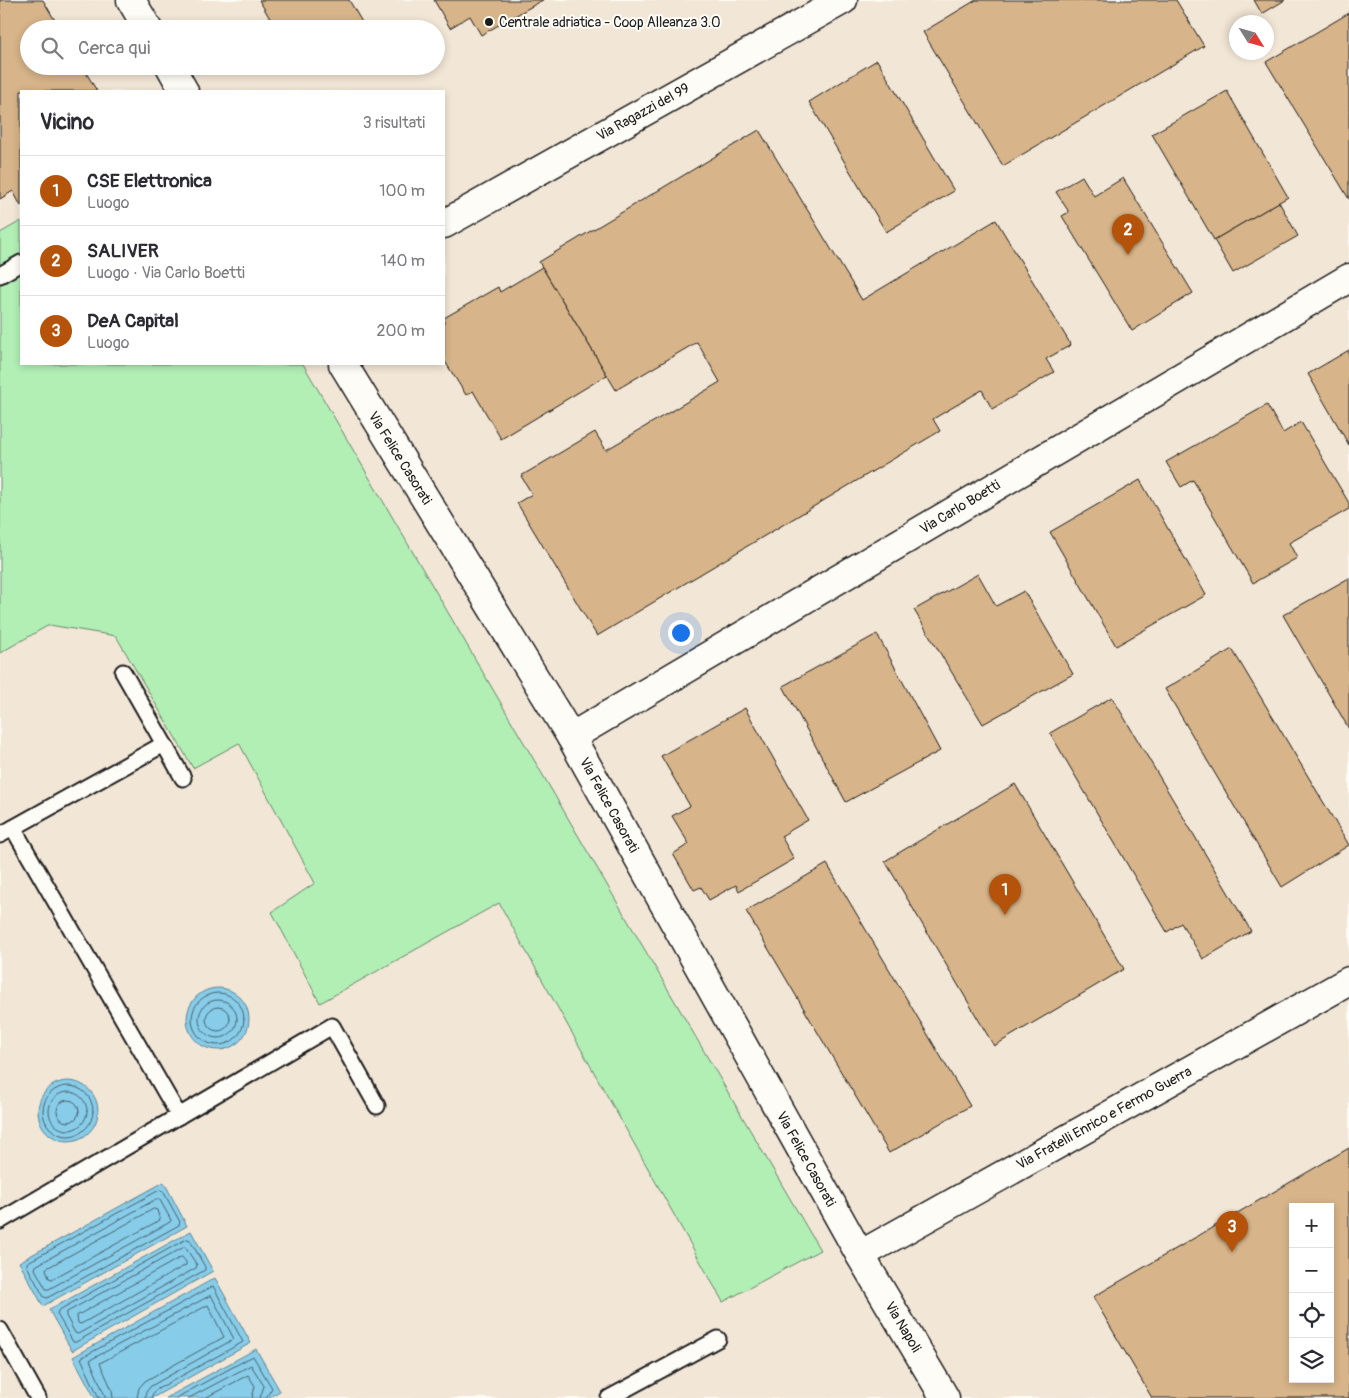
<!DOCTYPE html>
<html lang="it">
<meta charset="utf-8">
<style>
:root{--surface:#fff;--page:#f2f2f3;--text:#2b2b33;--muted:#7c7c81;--line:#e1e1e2;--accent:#b45309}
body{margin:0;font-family:Pangolin,sans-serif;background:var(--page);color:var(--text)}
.controls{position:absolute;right:15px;bottom:15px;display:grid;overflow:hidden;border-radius:0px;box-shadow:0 2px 8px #0003}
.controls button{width:45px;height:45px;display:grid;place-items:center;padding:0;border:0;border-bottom:1px solid var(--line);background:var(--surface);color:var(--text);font:25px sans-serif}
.compass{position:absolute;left:1229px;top:15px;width:45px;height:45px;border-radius:50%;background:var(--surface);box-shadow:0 2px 8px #0003;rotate:127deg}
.you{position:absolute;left:680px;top:632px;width:18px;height:18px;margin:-12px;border:4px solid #fff;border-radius:50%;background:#1a73e8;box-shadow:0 0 0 8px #1a73e833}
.badge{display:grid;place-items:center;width:32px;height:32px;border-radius:50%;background:var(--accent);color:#fff;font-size:16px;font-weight:700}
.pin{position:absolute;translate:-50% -41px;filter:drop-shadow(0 1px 2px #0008)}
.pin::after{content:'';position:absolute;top:26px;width:18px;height:15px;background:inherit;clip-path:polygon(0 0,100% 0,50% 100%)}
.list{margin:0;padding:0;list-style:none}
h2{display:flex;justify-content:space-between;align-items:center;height:65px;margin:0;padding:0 20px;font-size:21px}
h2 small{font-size:16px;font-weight:400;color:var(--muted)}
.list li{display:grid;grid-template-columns:32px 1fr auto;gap:15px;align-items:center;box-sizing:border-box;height:70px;padding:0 20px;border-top:1px solid var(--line)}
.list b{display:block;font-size:19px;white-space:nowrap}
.list p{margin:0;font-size:16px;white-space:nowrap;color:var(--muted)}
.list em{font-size:16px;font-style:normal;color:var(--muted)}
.icon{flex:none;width:28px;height:28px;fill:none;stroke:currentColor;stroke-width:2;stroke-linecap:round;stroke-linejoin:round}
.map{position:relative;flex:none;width:1349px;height:1398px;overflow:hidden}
.search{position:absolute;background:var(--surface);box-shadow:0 2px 8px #0003;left:20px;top:20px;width:425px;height:55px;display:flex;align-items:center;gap:12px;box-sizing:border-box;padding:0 18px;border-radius:28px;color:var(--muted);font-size:19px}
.panel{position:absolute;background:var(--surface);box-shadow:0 2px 8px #0003;left:20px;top:90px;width:425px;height:275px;border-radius:0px}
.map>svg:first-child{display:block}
.built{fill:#f2e6d6;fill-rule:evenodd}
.green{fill:#b1efb5;stroke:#668668}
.water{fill:#87cce8;stroke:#5c8696}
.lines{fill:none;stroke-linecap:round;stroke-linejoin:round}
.shore{stroke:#47626e;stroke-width:1}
.building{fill:#d7b489;stroke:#1c1c1c;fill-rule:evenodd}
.service-casing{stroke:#1c1c1c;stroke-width:19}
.minor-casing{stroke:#1c1c1c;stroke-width:31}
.service{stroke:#fdfcf7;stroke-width:15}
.minor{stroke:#fdfcf7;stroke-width:28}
.poi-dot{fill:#1c1c1c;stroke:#fdfcf7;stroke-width:2}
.labels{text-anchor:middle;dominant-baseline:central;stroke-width:4;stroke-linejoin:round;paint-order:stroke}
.poi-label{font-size:14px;fill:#1c1c1c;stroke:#fdfcf7;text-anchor:start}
.street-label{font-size:14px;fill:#1c1c1c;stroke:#fdfcf7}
</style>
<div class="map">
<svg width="1349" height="1398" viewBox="0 0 1349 1398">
<rect width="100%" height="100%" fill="#fdfcf7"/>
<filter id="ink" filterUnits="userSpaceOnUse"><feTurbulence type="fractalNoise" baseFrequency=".02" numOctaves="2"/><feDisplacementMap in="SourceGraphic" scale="10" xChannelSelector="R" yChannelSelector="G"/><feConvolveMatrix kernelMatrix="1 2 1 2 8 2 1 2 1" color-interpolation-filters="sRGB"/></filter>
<g filter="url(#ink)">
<path class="built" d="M0,0H1349V1398H0ZM1236,22H1266V52H1236ZM29,29H436V66H29ZM21,91H444V364H21ZM1293,1207H1330V1379H1293Z"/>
<path class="green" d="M21,221V364H303L820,1250L723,1302L499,903L320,1003L272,912L315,883L239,743L193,768L116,636L49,625L0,653V233Z"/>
<g class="water">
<circle cx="218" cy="1019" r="31"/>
<circle cx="68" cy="1111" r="30"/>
<path d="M164,1182L187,1226L43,1306L19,1262Z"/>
<path d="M191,1231L213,1271L72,1351L49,1310Z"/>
<path d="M215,1278L251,1343L152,1398H95L73,1357Z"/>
<path d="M256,1349L280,1391L268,1398H166Z"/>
</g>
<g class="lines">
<g class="shore">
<circle cx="218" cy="1019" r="26"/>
<circle cx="218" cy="1019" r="19"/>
<circle cx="218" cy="1019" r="12"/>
<circle cx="68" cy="1111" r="25"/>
<circle cx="68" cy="1111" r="19"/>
<circle cx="68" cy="1111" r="11"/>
<path d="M160,1190L163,1191L180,1222L179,1225L47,1298L44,1297L27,1266V1263Z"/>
<path d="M157,1199L160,1200L171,1220L170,1222L49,1289H46L35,1269L36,1266Z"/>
<path d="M154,1209L157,1210L160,1220L52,1279L49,1278L46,1269Z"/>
<path d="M187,1239L190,1240L205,1267V1270L76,1342H73L57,1314L58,1311Z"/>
<path d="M185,1247L197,1265L196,1268L78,1334L75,1333L66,1316V1313Z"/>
<path d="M182,1257L186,1262V1265L81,1324L78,1323L77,1316Z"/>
<path d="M99,1398L81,1358L213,1286L243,1342L154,1391L151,1398"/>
<path d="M106,1398L90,1360L211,1295L234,1339L151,1386L146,1392L145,1398"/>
<path d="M113,1398L112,1390L100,1363L208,1305L224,1337L145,1381L139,1388L137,1398"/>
<path d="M176,1398L253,1356L272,1388L266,1398"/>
<path d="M189,1398L251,1365L264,1386L260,1398"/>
<path d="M205,1398L248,1375L255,1386L252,1398"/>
</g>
</g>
<g class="building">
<path d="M0,0H43L60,29H29V66H82L97,91H21V206L13,191L0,199Z"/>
<path d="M259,0H349L366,29L275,27Z"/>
<path d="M434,0H543L481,35L470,16L450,28Z"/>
<path d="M976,0H1176L1204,46L1003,166L923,32Z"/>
<path d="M1254,0H1285L1262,14Z"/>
<path d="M1349,13V199L1266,62Z"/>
<path d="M877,60L954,191L886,232L809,102Z"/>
<path d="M1227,91L1288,197L1214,240L1152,134Z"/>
<path d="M759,130L862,300L996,220L1071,345L1046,359L1054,372L992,409L982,390L933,419L940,431L597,636L517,503L532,494L521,476L595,432L606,450L720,382L697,342L616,390L539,262Z"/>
<path d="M1082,176L1094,196L1123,178L1193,293L1132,331L1062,216L1069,212L1056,192Z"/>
<path d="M1279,202L1298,236L1233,273L1214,240Z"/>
<path d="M542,267L607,375L501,439L473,391L466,395L444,360V318L498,287L500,292Z"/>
<path d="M1349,350V445L1308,374Z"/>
<path d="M1267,405L1283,433L1301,422L1349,503V509L1289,543L1297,558L1253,583L1193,480L1181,487L1166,462Z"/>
<path d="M1140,480L1206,595L1116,646L1050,532Z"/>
<path d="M978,574L996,606L1024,591L1073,674L983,724L914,610Z"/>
<path d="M1349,578V729L1283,615Z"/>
<path d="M877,634L940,751L846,802L783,686Z"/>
<path d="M1232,649L1349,845L1282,887L1165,689Z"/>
<path d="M1112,697L1251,931L1203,959L1181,923L1167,932L1050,733Z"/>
<path d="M745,708L808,820L781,836L794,859L739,891L736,885L709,900L701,887L694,890L673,854L689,844L672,816L690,806L661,756Z"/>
<path d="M1015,784L1124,969L994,1046L885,861Z"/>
<path d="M827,864L970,1106L889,1153L746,911Z"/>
<path d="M1349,1148V1398H1152L1093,1297ZM1293,1207H1330V1379H1293Z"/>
</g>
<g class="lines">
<defs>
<g id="service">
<path d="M0,275L21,263"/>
<path d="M164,744L183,778"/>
<path d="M13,828L164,744L123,672"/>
<path d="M0,835L13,828L179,1116"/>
<path d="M0,1221L332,1026L377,1106"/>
<path d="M0,1330L38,1398"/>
<path d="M609,1398L718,1339"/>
</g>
<g id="minor">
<path d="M131,0L148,29"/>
<path d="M170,66L184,91"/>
<path d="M444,224L843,0"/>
<path d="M343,364L571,737L860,1255L945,1398"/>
<path d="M571,737L1349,278"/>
<path d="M860,1255L1349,981"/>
</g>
</defs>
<use href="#service" class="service-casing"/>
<use href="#minor" class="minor-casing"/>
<use href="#service" class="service"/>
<use href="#minor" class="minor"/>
</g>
</g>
<circle class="poi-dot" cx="489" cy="22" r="5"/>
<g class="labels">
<g class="poi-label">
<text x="499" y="22">Centrale adriatica - Coop Alleanza 3.0</text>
</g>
<g class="street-label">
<text transform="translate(643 112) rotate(-29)">Via Ragazzi del 99</text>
<text transform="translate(400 458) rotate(58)">Via Felice Casorati</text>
<text transform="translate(960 507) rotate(-31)">Via Carlo Boetti</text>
<text transform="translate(609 805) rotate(61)">Via Felice Casorati</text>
<text transform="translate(1104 1118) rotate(-29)">Via Fratelli Enrico e Fermo Guerra</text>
<text transform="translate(806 1159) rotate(61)">Via Felice Casorati</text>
<text transform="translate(903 1327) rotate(59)">Via Napoli</text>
</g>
</g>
</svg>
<div class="controls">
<button>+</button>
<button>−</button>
<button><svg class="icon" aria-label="locate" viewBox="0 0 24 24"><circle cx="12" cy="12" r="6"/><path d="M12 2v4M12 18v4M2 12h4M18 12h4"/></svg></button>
<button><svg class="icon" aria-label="layers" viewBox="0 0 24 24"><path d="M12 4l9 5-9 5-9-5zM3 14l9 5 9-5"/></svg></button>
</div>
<svg class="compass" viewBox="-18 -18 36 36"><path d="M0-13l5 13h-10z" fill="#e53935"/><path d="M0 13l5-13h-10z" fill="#7c7c81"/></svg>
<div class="you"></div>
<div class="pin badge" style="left:1005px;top:915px">1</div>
<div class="pin badge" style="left:1128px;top:255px">2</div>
<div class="pin badge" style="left:1232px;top:1252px">3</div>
<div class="search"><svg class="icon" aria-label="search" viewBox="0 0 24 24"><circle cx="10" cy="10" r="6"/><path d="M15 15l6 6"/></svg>Cerca qui</div>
<section class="panel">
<h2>Vicino<small>3 risultati</small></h2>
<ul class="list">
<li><span class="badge">1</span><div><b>CSE Elettronica</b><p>Luogo</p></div><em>100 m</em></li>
<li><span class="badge">2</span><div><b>SALIVER</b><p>Luogo · Via Carlo Boetti</p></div><em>140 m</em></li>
<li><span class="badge">3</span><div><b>DeA Capital</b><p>Luogo</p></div><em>200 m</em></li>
</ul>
</section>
</div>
